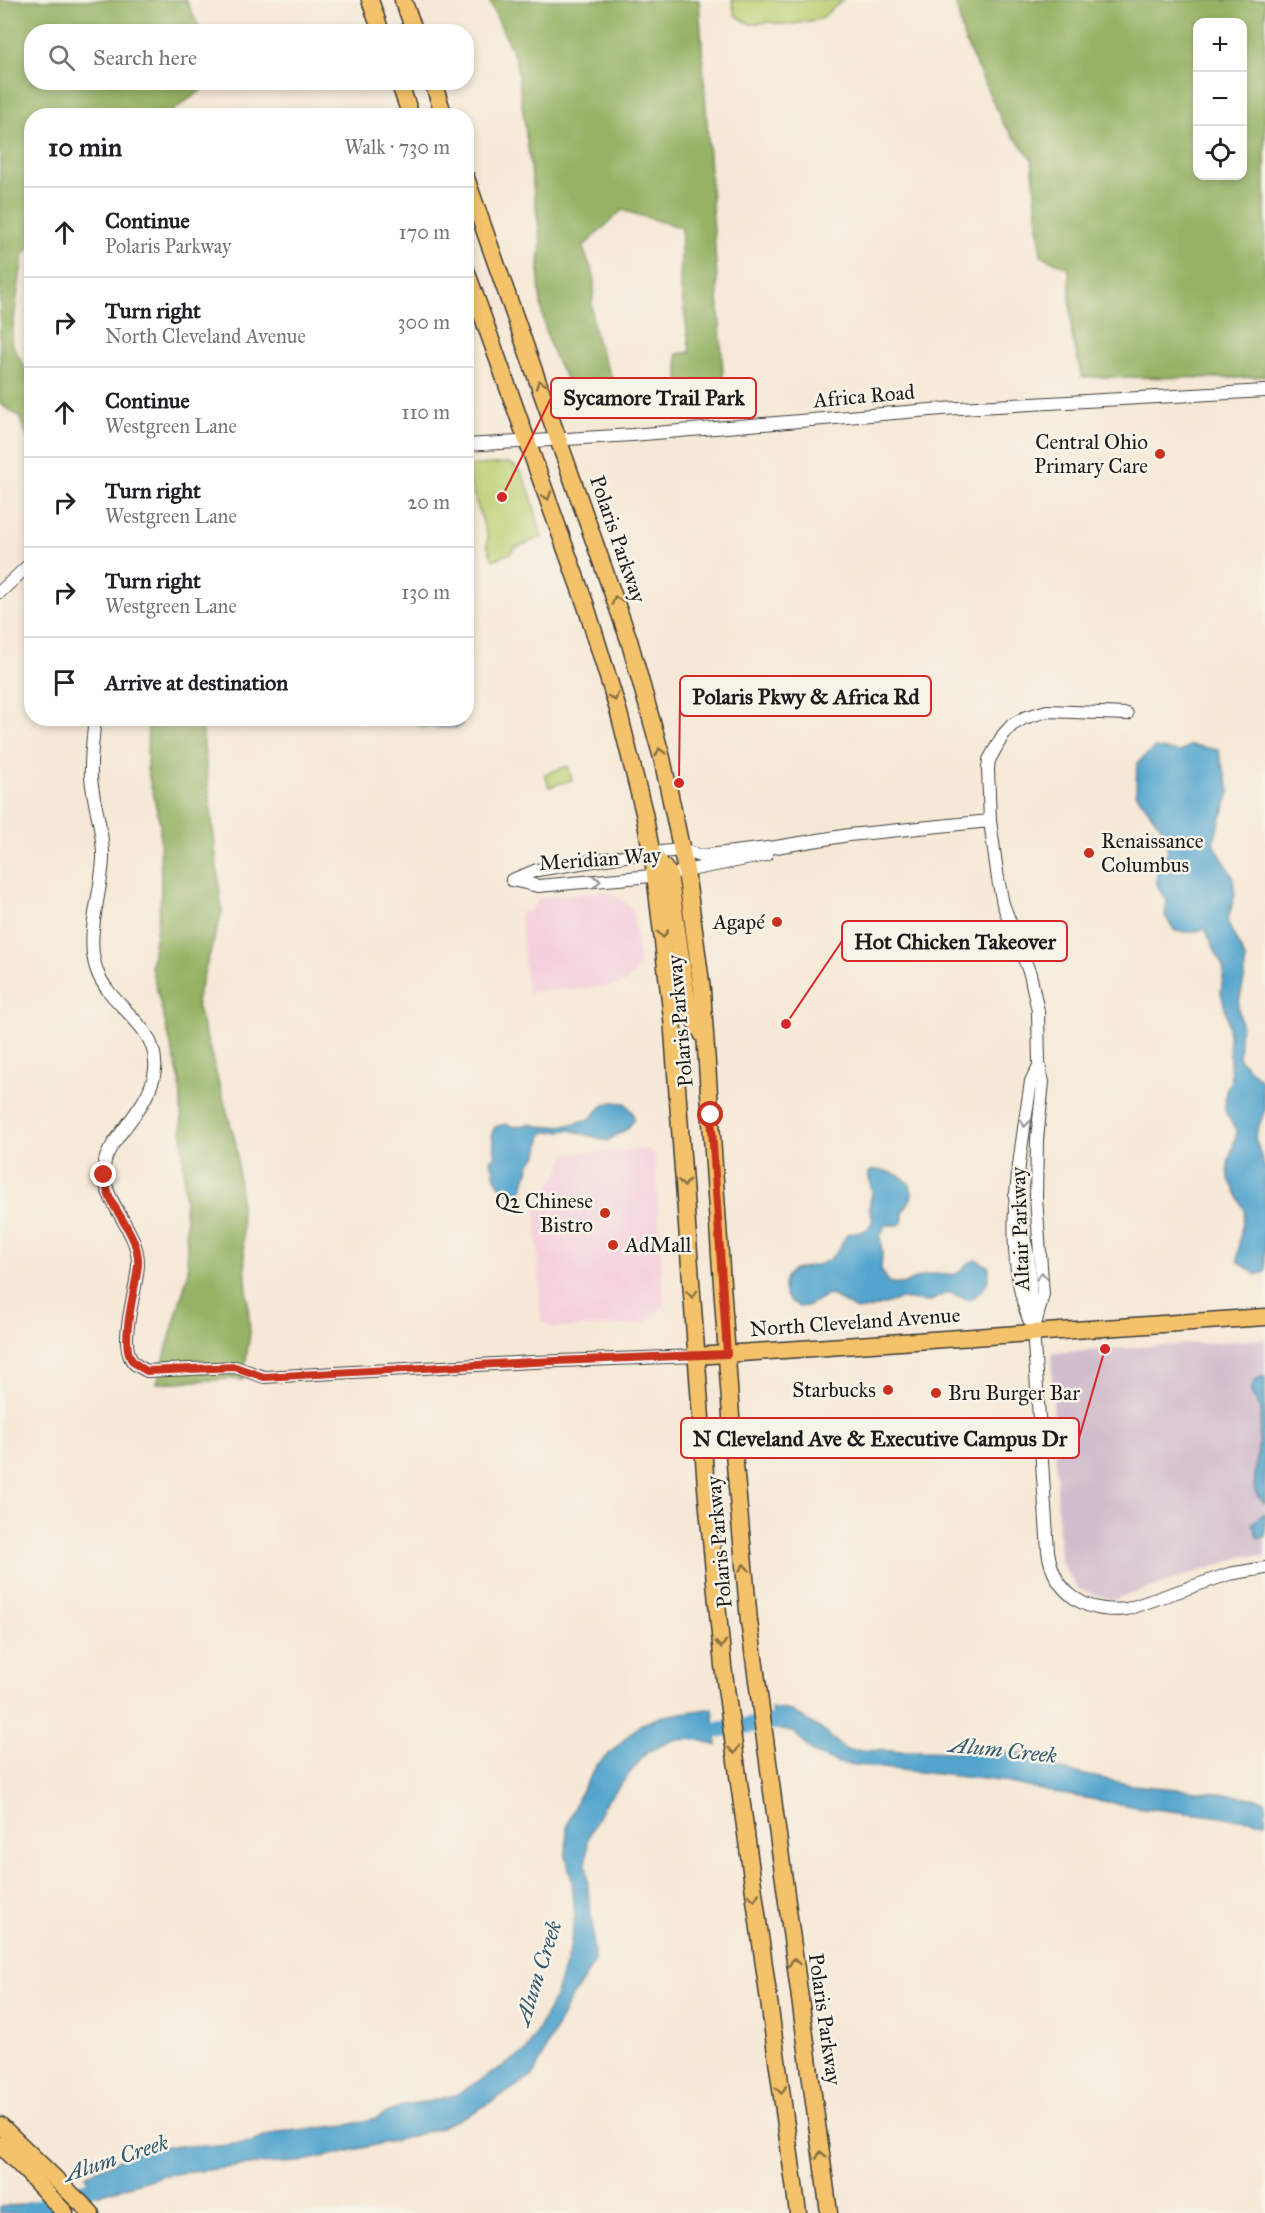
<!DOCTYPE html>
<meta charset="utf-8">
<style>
:root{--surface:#fff;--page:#f2f2f2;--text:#202124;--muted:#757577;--line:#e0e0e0}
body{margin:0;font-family:"IM FELL Great Primer",serif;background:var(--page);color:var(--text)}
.controls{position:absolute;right:18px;top:18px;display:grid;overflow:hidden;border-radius:12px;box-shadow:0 3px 9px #0003}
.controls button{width:54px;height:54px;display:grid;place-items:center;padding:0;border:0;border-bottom:2px solid var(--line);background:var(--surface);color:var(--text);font:30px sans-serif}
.stop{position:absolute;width:18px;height:18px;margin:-14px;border:4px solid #c8321e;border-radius:50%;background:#fff}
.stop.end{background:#c8321e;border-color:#fff;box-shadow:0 2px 6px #0008}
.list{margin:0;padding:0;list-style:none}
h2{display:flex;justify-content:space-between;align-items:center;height:78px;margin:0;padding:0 24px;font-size:26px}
h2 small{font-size:20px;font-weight:400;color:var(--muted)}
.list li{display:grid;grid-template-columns:39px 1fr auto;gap:18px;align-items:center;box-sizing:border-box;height:90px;padding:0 24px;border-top:2px solid var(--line)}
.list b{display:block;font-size:22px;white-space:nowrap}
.list p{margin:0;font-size:20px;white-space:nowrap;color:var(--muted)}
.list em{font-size:20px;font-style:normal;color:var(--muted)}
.icon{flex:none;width:33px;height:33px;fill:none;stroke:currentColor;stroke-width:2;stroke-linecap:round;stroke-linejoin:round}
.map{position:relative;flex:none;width:1265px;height:2213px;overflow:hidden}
.search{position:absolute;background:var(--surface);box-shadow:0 3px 9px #0003;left:24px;top:24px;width:450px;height:66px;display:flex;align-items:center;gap:15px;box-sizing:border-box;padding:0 21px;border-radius:24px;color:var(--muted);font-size:22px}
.panel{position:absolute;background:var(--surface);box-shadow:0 3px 9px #0003;left:24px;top:108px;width:450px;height:618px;border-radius:24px}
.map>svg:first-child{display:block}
.built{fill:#f4cfdc}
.industrial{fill:#d0bdcc}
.green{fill:#bcd073;stroke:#6c7648;stroke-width:1.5}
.forest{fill:#95b265;stroke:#586740;stroke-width:1.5;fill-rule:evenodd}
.water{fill:#53a5ce;stroke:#386075;stroke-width:1.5}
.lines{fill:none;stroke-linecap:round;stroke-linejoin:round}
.river{stroke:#53a5ce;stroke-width:16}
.minor-casing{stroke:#3d3b38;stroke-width:14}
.major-casing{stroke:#3d3b38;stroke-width:19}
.minor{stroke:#fff;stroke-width:12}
.major{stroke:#f4c26a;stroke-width:16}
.oneway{stroke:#886f43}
.oneway2{stroke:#999}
.route{stroke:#c8321e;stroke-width:8}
.poi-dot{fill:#c8321e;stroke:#f7f3e8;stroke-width:2}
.labels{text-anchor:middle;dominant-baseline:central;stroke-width:5;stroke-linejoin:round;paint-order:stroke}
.street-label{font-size:21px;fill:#1c1c1c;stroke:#f7f3e8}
.poi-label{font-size:21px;fill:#1c1c1c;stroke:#f7f3e8;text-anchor:end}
.water-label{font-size:22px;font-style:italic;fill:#355a6c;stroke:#f7f3e8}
.leader{fill:none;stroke:#d62828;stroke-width:2}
.callout-dot{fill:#d62828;stroke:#f7f3e8;stroke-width:2}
.callout{fill:#f7f3e8;stroke:#d62828;stroke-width:2}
.callout-label{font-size:22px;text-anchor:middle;font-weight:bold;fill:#1c1c1c}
</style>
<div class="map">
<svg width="1265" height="2213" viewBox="0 0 1265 2213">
<rect width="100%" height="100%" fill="#f7f3e8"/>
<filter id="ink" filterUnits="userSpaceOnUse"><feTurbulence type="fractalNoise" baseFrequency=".0167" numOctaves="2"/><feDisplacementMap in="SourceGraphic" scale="12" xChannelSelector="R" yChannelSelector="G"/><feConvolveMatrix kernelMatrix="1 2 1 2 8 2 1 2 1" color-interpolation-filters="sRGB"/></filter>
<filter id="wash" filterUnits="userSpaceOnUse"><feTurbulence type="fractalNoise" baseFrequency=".008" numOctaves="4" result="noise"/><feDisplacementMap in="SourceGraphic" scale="24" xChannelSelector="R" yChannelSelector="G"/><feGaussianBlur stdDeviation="1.35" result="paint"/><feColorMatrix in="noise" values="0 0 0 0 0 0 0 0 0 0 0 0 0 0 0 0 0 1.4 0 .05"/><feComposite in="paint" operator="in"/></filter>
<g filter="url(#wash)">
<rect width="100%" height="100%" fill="#f6e8d6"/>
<g class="built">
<path d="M606,891L614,894L633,909L640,967L626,982L616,986L527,992L520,913L529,911L540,898Z"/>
<path d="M648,1149L655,1154L664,1304L647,1324L552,1328L541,1320L536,1210L561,1167L566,1154Z"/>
</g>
<path class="industrial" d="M1265,1339V1556H1245L1113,1600L1078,1589L1060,1560L1051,1353Z"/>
<g class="green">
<path d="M732,0H843L820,19L788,25L770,22L751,24L735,15Z"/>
<path d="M508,463C529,467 536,519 542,537L514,548L511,553L493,560L487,545L488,537L467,475V466Z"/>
<path d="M568,766L572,780L549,787L545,774Z"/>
</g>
<g class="forest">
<path d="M0,0H186L201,31L32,32V82L211,83L167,115L32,116L31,245L23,255L11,342L31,379V447L19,416L0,404Z"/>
<path d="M489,0H699L725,405L680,400L677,354L690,352L680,281L682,228L622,210L583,247C585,258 592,266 594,277C596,288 591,299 592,309C592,344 613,379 627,409L623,415H599C590,403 577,393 568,381C542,343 535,289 541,244L516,60Z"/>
<path d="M955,0H1265V376L1239,378L1082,377L1072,336L1069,268L1041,256L1032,159L1003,123L964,39ZM1242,22V176H1198V22Z"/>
<path d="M148,719H201L222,912L196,1001L236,1144L250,1333L243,1380L229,1379L157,1383L188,1274L180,1081L151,967L161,897L160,823L147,769Z"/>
</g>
<g class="water">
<path d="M412,719H460L462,725L458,728L423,727L413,722Z"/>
<path d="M1191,745L1218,750L1230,792L1213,842L1233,877L1235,895L1227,922L1245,958V976L1238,1006L1241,1022L1239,1059L1261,1080L1265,1109L1255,1137L1265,1169V1272L1256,1275L1238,1261L1239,1242L1245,1211L1229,1179L1228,1164L1237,1132L1225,1111L1226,1090L1231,1081L1228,1020L1221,992L1224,969L1205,929L1191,932L1175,931L1165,916L1167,901C1150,881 1156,871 1168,851L1163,830L1136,793L1137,763L1155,748L1180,752Z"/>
<path d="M612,1102L625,1103L633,1113L634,1120L627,1129L607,1141L571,1130L546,1132L542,1135L538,1154L530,1163L523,1189L515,1195C501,1192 493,1179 493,1165H491L490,1160L495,1157C497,1147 488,1136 495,1127L505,1124L514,1127L529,1124L543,1127L568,1125L590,1119L601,1107Z"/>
<path d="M873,1170C887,1170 910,1175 912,1192C913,1201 904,1206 903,1213C903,1217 903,1220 902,1223L899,1225H886L880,1236L882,1253L881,1270L889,1282C908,1288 913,1277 930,1274C938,1273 950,1277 958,1273C966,1268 965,1262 977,1260L989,1267C991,1283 982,1293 968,1300L948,1292L929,1302L900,1299L869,1309L856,1310L833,1296L827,1295L807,1306L799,1307C790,1303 784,1297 784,1286C785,1262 813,1271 828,1260C837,1254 842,1244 847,1234C862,1230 866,1235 873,1220L869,1208L872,1193L868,1173Z"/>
<path d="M1263,1376L1265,1377V1504L1257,1495L1254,1487L1261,1417V1410L1251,1392C1253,1383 1254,1379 1263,1376Z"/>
<path d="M1265,1513V1536L1258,1538L1252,1523Z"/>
<path d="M713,1708L717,1746L696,1739L673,1740L647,1752L603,1806L588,1839L586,1861L589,1902L593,1928L594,1963L568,2003L533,2076L476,2111L439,2128L397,2140L300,2162L257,2164L165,2175L98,2195L85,2176L133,2153L156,2146H219L251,2142L278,2132L348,2125L376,2118L404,2105L431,2101L456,2095L526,2052L555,1997L570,1949L575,1916L572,1881L566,1856L567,1826L578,1797L597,1765L640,1725L663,1716Z"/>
<path d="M771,1708L792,1711L821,1729L846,1750L1036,1753L1057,1769L1133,1785L1219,1793L1265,1800V1822L1137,1807L1051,1792L1001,1781L838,1763L813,1753L795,1733L774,1728Z"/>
<path d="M41,2199L54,2213H0V2207L21,2205Z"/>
</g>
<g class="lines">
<g class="river">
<path d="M694,1733L775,1722"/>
<path d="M23,2213L112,2180"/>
</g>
</g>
</g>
<g filter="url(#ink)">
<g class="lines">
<defs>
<g id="minor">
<path d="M466,445L632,435L942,409L1265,391"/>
<path d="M0,592L32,562"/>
<path d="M95,718C93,738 90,758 91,777C93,804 104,831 103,858C102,894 84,936 97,971C111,1009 159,1024 155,1070C152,1094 135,1114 121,1133C115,1141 107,1151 105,1161C97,1199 138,1226 138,1263C138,1287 120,1335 130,1357C133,1365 140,1367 147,1371L235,1367L264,1377L532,1362L696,1356"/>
<path d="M680,872L766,855"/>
<path d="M512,880L537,870L631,855L681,850L700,856L776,847L849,835L990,821"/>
<path d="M512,880L538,886L663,875"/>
<path d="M1015,1196L1028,1255L1048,1551C1054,1594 1086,1614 1127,1609L1229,1574L1265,1568"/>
<path d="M1029,1320C1001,1246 1020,1158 1031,1081L1039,1066"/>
<path d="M1033,1333L1043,1294L1036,1198L1037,1140L1043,1082L1039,1066L1038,1011L1030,974L1003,904L998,879L990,821L988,769L989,760L1003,735L1012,725L1024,718L1047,711L1127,714"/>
</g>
<g id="major">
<path d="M370,0L381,32"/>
<path d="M403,0L415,32"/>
<path d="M399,82L411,116"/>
<path d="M433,82L444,116"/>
<path d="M466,178L629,640L662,758L686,871L702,990L732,1431L749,1621L829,2213"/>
<path d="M466,270L586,606L619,713L644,813L654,866L672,1018L706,1487L723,1666L798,2213"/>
<path d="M653,855L669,874L687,1000L691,1014L703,1035"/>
<path d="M696,1356L1265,1317"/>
<path d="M0,2125L91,2213"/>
<path d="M0,2145L29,2174L65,2213"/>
</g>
</defs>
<use href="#minor" class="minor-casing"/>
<use href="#major" class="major-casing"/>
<use href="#minor" class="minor"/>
<use href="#major" class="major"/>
</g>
<defs><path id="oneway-chevron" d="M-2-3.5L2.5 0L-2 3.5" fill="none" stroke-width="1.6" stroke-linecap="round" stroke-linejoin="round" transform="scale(1.5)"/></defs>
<g class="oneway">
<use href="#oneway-chevron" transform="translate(540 384) rotate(-110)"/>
<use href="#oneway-chevron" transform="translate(547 496) rotate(70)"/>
<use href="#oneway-chevron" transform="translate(616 600) rotate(-109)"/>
<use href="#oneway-chevron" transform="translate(614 697) rotate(73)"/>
<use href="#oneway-chevron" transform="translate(660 752) rotate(-104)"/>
<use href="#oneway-chevron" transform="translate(663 934) rotate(83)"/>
<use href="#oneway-chevron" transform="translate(684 1183) rotate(86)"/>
<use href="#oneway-chevron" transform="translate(692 1294) rotate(86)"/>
<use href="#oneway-chevron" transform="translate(744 1568) rotate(-95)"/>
<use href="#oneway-chevron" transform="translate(721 1644) rotate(84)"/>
<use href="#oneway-chevron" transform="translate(734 1750) rotate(83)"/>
<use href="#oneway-chevron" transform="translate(754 1897) rotate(81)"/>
<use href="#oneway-chevron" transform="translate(794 1962) rotate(-98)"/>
<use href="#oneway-chevron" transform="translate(781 2090) rotate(83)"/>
<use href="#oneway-chevron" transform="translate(821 2155) rotate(-98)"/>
</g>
<g class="oneway2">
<use href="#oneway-chevron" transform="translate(597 881) rotate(-6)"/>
<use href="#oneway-chevron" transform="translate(1025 1123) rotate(98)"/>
<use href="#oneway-chevron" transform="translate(1042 1276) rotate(-94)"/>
</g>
</g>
<g class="lines" filter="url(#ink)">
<path class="route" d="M104,1175C106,1183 107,1191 110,1198C120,1219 140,1240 138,1265C136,1288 121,1337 130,1357C133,1364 140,1367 147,1371L235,1367L264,1377L532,1362L727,1354L711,1115"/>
</g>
<g class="poi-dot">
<circle cx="1160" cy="454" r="6"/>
<circle cx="1089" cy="853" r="6"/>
<circle cx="777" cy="922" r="6"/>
<circle cx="605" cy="1213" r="6"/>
<circle cx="613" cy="1245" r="6"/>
<circle cx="888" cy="1390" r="6"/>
<circle cx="936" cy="1393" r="6"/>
</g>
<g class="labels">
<g class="street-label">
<text transform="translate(864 396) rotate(-5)">Africa Road</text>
<text transform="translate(618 539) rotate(71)">Polaris Parkway</text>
<text transform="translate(600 859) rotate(-4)">Meridian Way</text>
<text transform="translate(680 1021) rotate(-95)">Polaris Parkway</text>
<text transform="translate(1020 1229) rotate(-92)">Altair Parkway</text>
<text transform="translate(855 1322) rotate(-4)">North Cleveland Avenue</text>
<text transform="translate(719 1542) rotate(-95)">Polaris Parkway</text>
<text transform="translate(825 2019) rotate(82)">Polaris Parkway</text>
</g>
<g class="poi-label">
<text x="1148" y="442">Central Ohio<tspan x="1148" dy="24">Primary Care</tspan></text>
<text x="1101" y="841" text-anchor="start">Renaissance<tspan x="1101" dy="24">Columbus</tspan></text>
<text x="765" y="922">Agapé</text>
<text x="593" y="1201">Q2 Chinese<tspan x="593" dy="24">Bistro</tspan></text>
<text x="625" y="1245" text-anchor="start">AdMall</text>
<text x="876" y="1390">Starbucks</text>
<text x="948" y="1393" text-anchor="start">Bru Burger Bar</text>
</g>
<g class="water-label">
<text transform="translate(1003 1750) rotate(6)">Alum Creek</text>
<text transform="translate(538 1973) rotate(-72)">Alum Creek</text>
<text transform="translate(116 2158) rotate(-18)">Alum Creek</text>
</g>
</g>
<path class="leader" d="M502 497L551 398M679 783L680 696M786 1024L842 941M1105 1349L1079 1438"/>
<g class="callout-dot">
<circle cx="502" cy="497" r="6"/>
<circle cx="679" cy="783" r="6"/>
<circle cx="786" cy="1024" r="6"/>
<circle cx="1105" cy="1349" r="6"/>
</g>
<g class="callout">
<rect x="551" y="378" width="205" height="40" rx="6"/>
<rect x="680" y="676" width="251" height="40" rx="6"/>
<rect x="842" y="921" width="225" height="40" rx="6"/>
<rect x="681" y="1418" width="398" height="40" rx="6"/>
</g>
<g class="callout-label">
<text x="654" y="405">Sycamore Trail Park</text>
<text x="806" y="704">Polaris Pkwy &amp; Africa Rd</text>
<text x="955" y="949">Hot Chicken Takeover</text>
<text x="880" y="1446">N Cleveland Ave &amp; Executive Campus Dr</text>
</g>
</svg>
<div class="controls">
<button>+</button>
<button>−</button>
<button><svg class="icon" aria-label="locate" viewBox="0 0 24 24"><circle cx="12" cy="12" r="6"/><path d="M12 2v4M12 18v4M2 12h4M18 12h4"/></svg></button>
</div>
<div class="stop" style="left:711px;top:1115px"></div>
<div class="stop end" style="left:104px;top:1175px"></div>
<div class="search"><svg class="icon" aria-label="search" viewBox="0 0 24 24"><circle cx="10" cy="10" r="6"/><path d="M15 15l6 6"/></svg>Search here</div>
<section class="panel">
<h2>10 min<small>Walk · 730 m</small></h2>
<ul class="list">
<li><svg class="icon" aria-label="ahead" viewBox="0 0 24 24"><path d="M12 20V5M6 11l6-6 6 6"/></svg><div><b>Continue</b><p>Polaris Parkway</p></div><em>170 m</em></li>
<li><svg class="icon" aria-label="right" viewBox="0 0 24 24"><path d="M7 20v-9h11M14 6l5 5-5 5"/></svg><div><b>Turn right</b><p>North Cleveland Avenue</p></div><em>300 m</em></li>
<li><svg class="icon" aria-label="ahead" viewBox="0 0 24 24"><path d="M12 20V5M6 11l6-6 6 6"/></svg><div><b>Continue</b><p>Westgreen Lane</p></div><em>110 m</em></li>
<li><svg class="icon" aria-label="right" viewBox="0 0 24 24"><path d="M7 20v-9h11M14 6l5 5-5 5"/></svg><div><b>Turn right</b><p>Westgreen Lane</p></div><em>20 m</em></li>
<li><svg class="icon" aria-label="right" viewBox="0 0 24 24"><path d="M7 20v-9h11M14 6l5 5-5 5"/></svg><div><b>Turn right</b><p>Westgreen Lane</p></div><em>130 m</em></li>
<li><svg class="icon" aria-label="arrive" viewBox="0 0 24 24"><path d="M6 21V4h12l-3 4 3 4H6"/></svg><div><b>Arrive at destination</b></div></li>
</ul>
</section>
</div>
